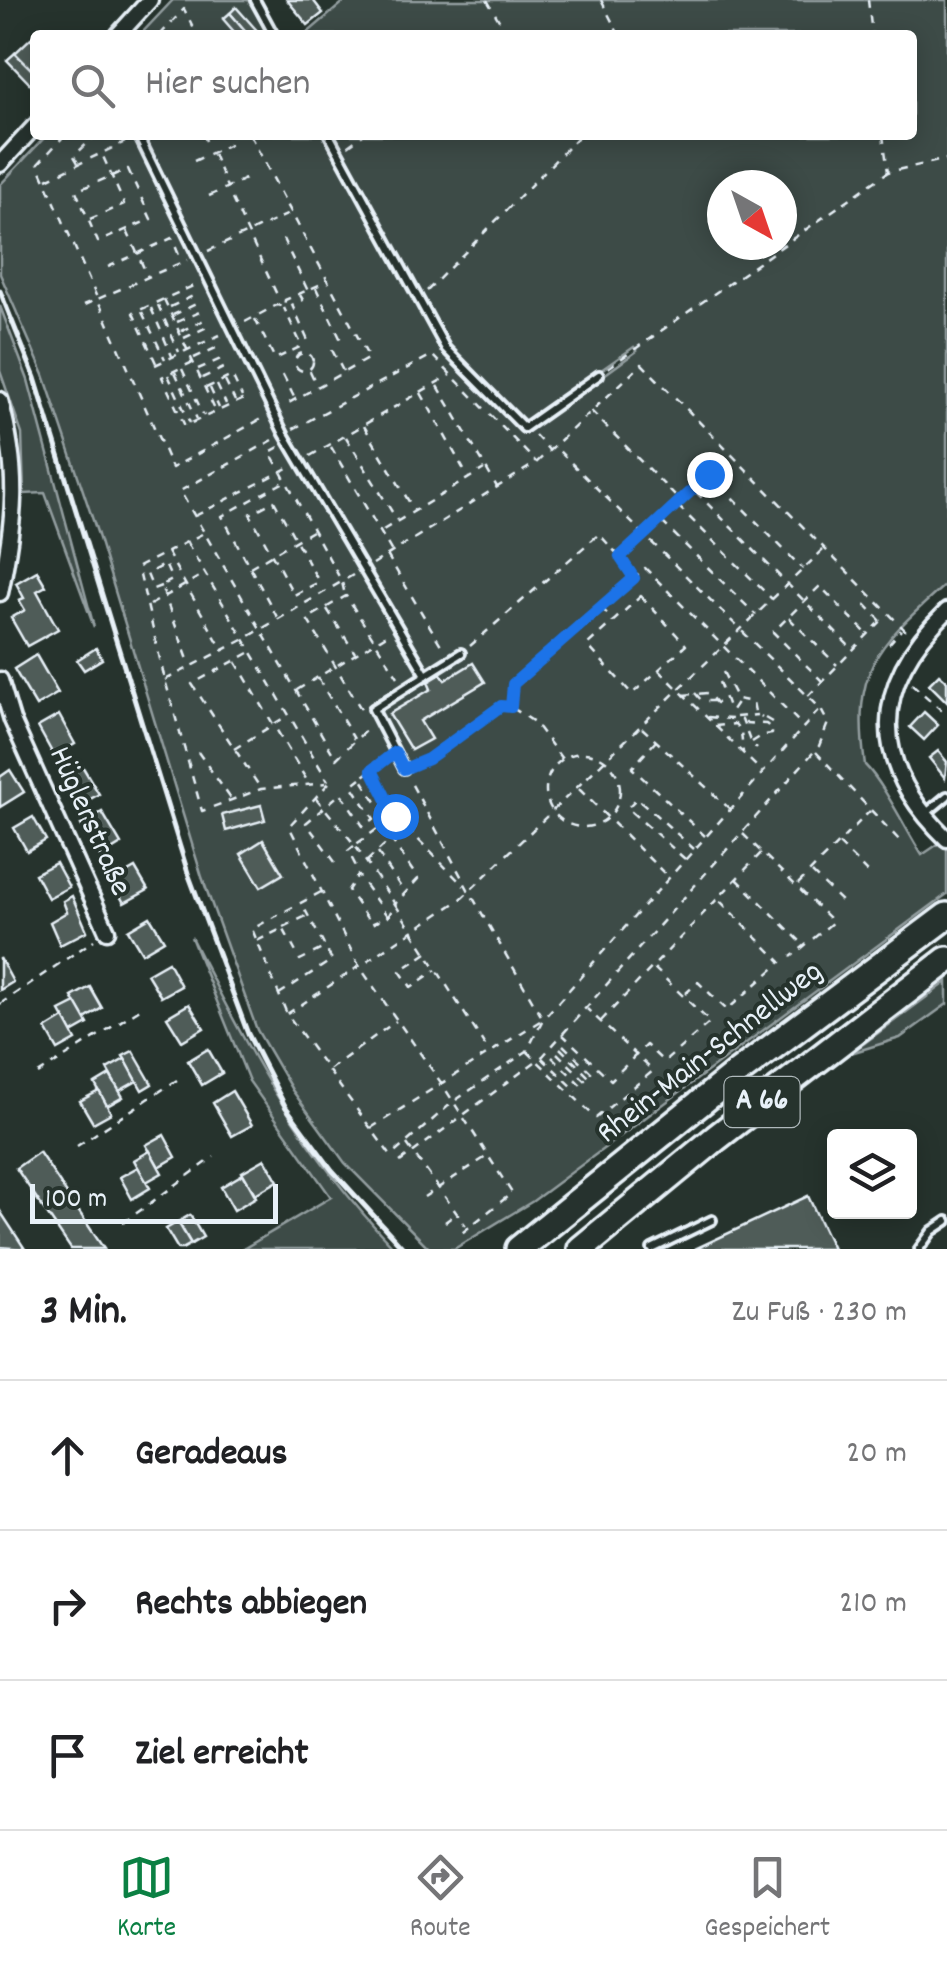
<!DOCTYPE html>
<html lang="de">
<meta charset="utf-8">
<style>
:root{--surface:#fff;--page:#f6f6f6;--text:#202124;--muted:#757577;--line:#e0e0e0;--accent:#0b8043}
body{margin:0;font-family:Dekko,sans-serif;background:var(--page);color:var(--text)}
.controls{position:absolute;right:30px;bottom:30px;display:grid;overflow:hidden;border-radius:10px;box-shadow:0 5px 25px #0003}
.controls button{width:90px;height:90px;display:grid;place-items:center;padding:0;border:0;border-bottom:2px solid var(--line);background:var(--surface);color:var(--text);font:50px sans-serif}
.compass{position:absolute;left:707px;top:170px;width:90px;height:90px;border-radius:50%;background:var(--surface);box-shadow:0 5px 25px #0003;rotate:140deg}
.scale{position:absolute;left:30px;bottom:25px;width:248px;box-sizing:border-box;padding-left:10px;border:5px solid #e8f1f8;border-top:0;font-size:28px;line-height:35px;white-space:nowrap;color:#e8f1f8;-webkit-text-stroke:8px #26332d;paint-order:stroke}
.stop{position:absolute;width:30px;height:30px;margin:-22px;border:8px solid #1a73e8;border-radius:50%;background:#fff}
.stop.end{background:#1a73e8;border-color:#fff;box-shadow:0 2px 10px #0008}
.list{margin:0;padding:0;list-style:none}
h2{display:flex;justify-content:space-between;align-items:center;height:130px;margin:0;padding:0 40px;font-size:42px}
h2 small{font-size:32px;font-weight:400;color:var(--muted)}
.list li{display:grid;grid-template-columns:65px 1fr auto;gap:30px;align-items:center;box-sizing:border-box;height:150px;padding:0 40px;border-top:2px solid var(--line)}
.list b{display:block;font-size:38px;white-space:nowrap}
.list em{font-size:32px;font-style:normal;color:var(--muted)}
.icon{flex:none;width:55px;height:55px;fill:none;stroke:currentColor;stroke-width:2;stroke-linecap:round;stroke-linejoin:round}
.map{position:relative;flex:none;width:947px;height:1249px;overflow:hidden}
.search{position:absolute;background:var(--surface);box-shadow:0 5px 25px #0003;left:30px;right:30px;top:30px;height:110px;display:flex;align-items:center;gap:25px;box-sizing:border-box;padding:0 35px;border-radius:10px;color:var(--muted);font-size:38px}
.sheet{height:580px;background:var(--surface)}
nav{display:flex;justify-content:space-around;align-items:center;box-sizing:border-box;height:140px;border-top:2px solid var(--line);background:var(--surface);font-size:28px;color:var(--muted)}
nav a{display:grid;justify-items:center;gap:5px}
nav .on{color:var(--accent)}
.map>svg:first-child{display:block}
.green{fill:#3e4b47;stroke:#939ea0;stroke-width:2.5;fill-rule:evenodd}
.building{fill:#505c59;stroke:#e8f1f8;stroke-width:2.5}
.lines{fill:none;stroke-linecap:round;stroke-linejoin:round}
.lane-casing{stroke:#e8f1f8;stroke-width:14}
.street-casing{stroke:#e8f1f8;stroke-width:21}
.highway-casing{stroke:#e8f1f8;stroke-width:32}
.path{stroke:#e8f1f8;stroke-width:2.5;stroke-dasharray:8 8;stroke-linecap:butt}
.lane{stroke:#26332d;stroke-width:6}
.street{stroke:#26332d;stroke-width:14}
.highway{stroke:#26332d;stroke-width:25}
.rail{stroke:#e8f1f8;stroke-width:5}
.route{stroke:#1a73e8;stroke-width:12}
.labels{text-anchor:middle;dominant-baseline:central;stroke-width:8;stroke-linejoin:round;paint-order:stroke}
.shield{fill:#26332d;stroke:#aeb8bb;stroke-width:2.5}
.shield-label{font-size:30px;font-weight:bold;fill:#e8f1f8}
.street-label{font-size:32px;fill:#e8f1f8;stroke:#26332d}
</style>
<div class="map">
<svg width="947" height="1249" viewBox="0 0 947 1249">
<rect width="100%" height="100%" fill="#26332d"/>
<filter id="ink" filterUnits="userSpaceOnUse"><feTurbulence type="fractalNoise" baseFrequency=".01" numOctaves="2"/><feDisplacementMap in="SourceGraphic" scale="20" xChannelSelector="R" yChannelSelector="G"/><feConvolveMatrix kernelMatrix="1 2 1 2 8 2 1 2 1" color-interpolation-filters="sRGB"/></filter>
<g filter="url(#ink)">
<g class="green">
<path d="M173,0H248L268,35H140Z"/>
<path d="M346,0H947V583C879,645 851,665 865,765C884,784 906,830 922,855L947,838V894L533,1201L454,1249H430L345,1163L292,1090L257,1030L202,877L97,532L44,375L0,274V185L47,135H323L443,350L523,434L637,351L634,347L524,424L450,345L332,135H912V35H305ZM722,185H782V245H722Z"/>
<path d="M0,306L28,380L94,627L45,493L24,494L22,434L0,371Z"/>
<path d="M191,937C251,1057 301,1150 395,1249H243L331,1197L249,1081Z"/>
<path d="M947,982V1004L900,1038L851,1053Z"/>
</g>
<g class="building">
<path d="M287,0H313L323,13L308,25Z"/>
<path d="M236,7L261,35H249L230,13Z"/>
<path d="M230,13L249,35H237L223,19Z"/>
<path d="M31,38L35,42V64L30,69L15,53Z"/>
<path d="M15,53L35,73L32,86L7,60Z"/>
<path d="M37,571L46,586L37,591L58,629L27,646L11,618L25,610L19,600L24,598L16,583Z"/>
<path d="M96,648L102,659L84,670L77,660Z"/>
<path d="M36,655L58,693L36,706L14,669Z"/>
<path d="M473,663L485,682L420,721L431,739L411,750L389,714L431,689L428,682L441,674L445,680Z"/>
<path d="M939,674L947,681V702L929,684Z"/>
<path d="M924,712L938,725L924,740L910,727Z"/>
<path d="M59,715L75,744L54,756L38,727Z"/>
<path d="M938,751L947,762L945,778L929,758Z"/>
<path d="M81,764L99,794L78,806L60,776Z"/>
<path d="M10,770L24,792L0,807V777Z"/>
<path d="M261,805L265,820L226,831L222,815Z"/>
<path d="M102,812L121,844L100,857L81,825Z"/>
<path d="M33,817L46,840L27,851L14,828Z"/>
<path d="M263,840L283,874L261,887L241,854Z"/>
<path d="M56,863L69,887L48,898L35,874Z"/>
<path d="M135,868L148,890L124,903L112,881Z"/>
<path d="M72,896L87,931L60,945L50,922L67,912L63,901Z"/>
<path d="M150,917L164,940L142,953L128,930Z"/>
<path d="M0,958L13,982L0,990Z"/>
<path d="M168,962L181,986L161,997L147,974Z"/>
<path d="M90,987L102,1008L85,1019L72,997Z"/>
<path d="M76,1003L88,1024L72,1033L60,1011Z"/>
<path d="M189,1004L204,1028L182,1041L167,1017Z"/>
<path d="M64,1018L76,1040L58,1050L46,1029Z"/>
<path d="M208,1049L222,1073L202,1085L188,1061Z"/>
<path d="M133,1051L152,1084L142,1090L123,1056Z"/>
<path d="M125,1059L137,1081L119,1091L107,1069Z"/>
<path d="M110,1075L123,1097L107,1106L95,1084Z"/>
<path d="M99,1091L111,1113L93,1123L80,1101Z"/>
<path d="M232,1091L252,1125L232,1136L213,1103Z"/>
<path d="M164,1135L176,1157L159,1167L146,1145Z"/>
<path d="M150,1151L162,1173L146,1182L134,1160Z"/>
<path d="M39,1152L104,1249H71L16,1168Z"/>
<path d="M265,1159L278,1181L255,1194L242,1172Z"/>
<path d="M138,1167L150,1188L132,1199L120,1177Z"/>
<path d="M243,1174L256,1197L234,1210L221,1187Z"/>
<path d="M808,1196L833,1249H695Z"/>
<path d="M0,1211L25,1249L0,1247Z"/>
<path d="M190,1215L203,1237L191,1244L178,1222Z"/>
<path d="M178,1222L191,1244L182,1249H178L166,1229Z"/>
</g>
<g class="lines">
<defs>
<g id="lane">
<path d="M255,0L274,35"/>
<path d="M138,135L284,434L426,675L373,709L404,769"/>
<path d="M329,135L446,349L524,428L599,375"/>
<path d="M426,675L461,653"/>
<path d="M924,815L947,796"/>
<path d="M652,1249L712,1220"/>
<path d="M919,1249L932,1231L947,1221"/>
</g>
<g id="street">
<path d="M118,35L150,0"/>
<path d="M0,164L35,126"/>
<path d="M0,400C20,474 15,519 0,593"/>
<path d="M947,611C869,686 870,764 947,839"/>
<path d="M0,680L12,720L107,931"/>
</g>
<g id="highway">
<path d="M519,1249L736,1074L947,916"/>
<path d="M581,1249L716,1138L947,960"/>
</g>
</defs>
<use href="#lane" class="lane-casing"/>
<use href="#street" class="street-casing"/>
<use href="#highway" class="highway-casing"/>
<g class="path">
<path d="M487,0L500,22V35"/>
<path d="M601,0L619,35"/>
<path d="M868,0L872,35"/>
<path d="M160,35L184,9L197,35"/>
<path d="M65,135L38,164L172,468L261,419"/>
<path d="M204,135L206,141"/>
<path d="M250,135L369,358L285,405"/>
<path d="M883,135L888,172"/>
<path d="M348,146L363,135"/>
<path d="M213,154L227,187"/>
<path d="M194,161L232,143"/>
<path d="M78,163L74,156L96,135"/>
<path d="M128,169L151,219L98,242L76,191Z"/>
<path d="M47,179L125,142"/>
<path d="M209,196L247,178"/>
<path d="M232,199L279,299"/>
<path d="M90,219L124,204L102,154"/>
<path d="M127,231L148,277"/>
<path d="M283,239L308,291"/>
<path d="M208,251L291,213"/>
<path d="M108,267L172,238L181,260"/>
<path d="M316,288L341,340"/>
<path d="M427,291L580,135"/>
<path d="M300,295L303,300L292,305L309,343"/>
<path d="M164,299L215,410"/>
<path d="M84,305L187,260"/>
<path d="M158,305L179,352"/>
<path d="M170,307L197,294"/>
<path d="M151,308L172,356"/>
<path d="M142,312L165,359"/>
<path d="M173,315L200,302"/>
<path d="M255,319L275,359L302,346L284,308"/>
<path d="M177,322L204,310"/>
<path d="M245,322L277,305L284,307L285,300L328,281"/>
<path d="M181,331L208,318"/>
<path d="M184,338L211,325"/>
<path d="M332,350L343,371"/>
<circle cx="304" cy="362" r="9"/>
<path d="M194,358L218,347"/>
<path d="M193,362L162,377L185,426L246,398"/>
<path d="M156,363L133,313L193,286"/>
<path d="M155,365L220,335"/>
<path d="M608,368L888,172L947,159"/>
<path d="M182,369L204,416"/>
<path d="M198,369L223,358"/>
<path d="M310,371L317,386"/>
<path d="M175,372L197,419"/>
<path d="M168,375L190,423"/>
<path d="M283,375L295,399"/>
<path d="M202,378L228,366"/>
<path d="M225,381L235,401"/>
<path d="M217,385L226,404"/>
<path d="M438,386L497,487"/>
<path d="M206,388L232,376L242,397"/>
<path d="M210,388L219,408"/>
<path d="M421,393L468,477"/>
<path d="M591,411L680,501"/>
<path d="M364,426L414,510"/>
<path d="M293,429L432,355L536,462"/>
<path d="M535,435L549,450"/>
<path d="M346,437L397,520"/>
<path d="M273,440L180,491L336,759L369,727"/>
<path d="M279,447L270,452L342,582L345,595"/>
<path d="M331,447L392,552"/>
<path d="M310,456L450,375"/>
<path d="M710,475L803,569"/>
<path d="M696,492L853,650"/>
<path d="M274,501L319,582L294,595L250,514Z"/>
<path d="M678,506L772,599"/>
<path d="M195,516L290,467"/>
<path d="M662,522L756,615"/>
<path d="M383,530L484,469"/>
<path d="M202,534L138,567L165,680L202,811L261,789L326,783"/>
<path d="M187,543L328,781"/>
<path d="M167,552L222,649"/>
<path d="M387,555L444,650"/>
<path d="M621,558L633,577"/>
<path d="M373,564L536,463L642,364L909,634"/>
<path d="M250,567L312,531"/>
<path d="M161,586L153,589L147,574L165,564L172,580L161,586L190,665"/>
<path d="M641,596L686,645L632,694L587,645Z"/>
<path d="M865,604L881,621"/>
<path d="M150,605L204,574"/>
<path d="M602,608L613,621"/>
<path d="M327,609L355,653"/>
<path d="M277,617L222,516L286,481"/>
<path d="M789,618L837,665"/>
<path d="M889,644L901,630"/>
<path d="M470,646L599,534L620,557L729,455"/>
<path d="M249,653L192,684L261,789"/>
<path d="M236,662L309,784"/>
<path d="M659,670L762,772"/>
<path d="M723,672L737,699L753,702L755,712L762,717"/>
<path d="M318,678L354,739"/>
<path d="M165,680L243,640L353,575"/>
<path d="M719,682L728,707L732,710L738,701"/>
<path d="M823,682L773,632L820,586L868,635"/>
<path d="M912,684L947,715"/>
<path d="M297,690L388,634"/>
<path d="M695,693L702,701H714"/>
<path d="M683,695L708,693L716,703L725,702"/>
<path d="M808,696L886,616"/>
<path d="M361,709L307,619L346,596L398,677"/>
<path d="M708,717L742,720L750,741L757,749"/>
<path d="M736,717L757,715"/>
<path d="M765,718L777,725"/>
<path d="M745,723L766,724L772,729V734L763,735L752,742"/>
<path d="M715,726L735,724L741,731L743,753"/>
<path d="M642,728L731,810"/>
<path d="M656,741L632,768L705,836"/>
<path d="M234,749L287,716"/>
<path d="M198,752L231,799"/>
<path d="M816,752L901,842"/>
<circle cx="583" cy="790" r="37"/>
<path d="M562,759L534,722L511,707L513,684L645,568L803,726"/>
<path d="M413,765L428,759L501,706L511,707"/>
<path d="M371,771L361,778L383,813L390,808"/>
<path d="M329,783L289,826L359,966L442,1084L512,1193L458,1236"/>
<path d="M579,789L669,878"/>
<path d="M316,798L355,845L397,815L372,770L386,759"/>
<path d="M396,817L464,886"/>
<path d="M743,834L833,922L791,957"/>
<path d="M839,844L871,876"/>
<path d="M354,846L348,851L359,872"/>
<path d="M356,847L395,904L418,879L391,839L366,862"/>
<path d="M378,853L404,892"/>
<path d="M685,859L627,808L637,798L694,849"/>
<path d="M335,862L306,823L341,793L363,826L374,819L352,785L361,778"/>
<path d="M812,873L845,905"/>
<path d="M737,879L805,946"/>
<path d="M798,884L870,811"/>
<path d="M321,892L252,929L287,1014L391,1156L453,1102L527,1051L543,1019L819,710"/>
<path d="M388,917L358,875L348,890L371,924L388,917L395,904L489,1052"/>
<path d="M284,927L308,915"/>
<path d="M257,941L283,928L300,960L324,948"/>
<path d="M427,953L400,971L411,987L436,970"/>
<path d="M279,994L332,960L302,904"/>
<path d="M685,994L698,982L727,1010L781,962L717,898"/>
<path d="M0,1004L94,940"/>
<path d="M287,1014L461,899L823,550"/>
<path d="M601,1021L762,852"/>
<path d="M562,1034L611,1080L646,1045L664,1062L710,1022L652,966"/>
<path d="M563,1045L593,1074"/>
<path d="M560,1048L589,1077"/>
<path d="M527,1051L596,1118L653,1071L587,1009"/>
<path d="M557,1053L586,1081"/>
<path d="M552,1057L582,1086"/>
<path d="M542,1058L577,1091"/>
<path d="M330,1069L396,1021"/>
<path d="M38,1074L143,1007"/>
<path d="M371,1128L543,1019L469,891L410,781"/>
<path d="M407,1144L466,1226"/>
<path d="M77,1146L177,1080"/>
<path d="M400,1162L543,1056L819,746L828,723L820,708L554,446"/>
<path d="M424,1197L486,1157"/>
<path d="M445,1222L456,1214"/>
<path d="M123,1223L214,1157"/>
</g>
<use href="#lane" class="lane"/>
<use href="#street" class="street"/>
<use href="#highway" class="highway"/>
<path class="rail" d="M0,291L35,378L188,873L248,1034L285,1106L332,1170L404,1249"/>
</g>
</g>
<g class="lines" filter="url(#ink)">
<path class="route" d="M395,816L372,770L395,752L404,769L428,759L501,706L511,707L513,684L634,578L620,557L709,474"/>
</g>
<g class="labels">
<rect class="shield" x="724.5" y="1077" width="75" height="50" rx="8"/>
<g class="shield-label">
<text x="762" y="1102">A 66</text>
</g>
<g class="street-label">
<text transform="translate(88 822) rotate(66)">Hüglerstraße</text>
<text transform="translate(711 1054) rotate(-38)">Rhein-Main-Schnellweg</text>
</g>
</g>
</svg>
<div class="controls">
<button><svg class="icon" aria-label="layers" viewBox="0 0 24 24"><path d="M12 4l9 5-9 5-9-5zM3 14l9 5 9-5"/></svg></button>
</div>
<svg class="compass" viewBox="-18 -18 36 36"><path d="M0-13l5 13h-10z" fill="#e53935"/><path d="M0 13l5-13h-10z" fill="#757577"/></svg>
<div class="scale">100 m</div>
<div class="stop" style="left:395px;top:816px"></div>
<div class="stop end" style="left:709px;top:474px"></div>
<div class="search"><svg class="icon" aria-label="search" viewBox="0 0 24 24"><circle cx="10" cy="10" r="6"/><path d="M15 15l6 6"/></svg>Hier suchen</div>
</div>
<section class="sheet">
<h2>3 Min.<small>Zu Fuß · 230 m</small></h2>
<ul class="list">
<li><svg class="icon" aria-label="ahead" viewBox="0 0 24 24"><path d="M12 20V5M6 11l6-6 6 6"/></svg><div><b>Geradeaus</b></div><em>20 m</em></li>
<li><svg class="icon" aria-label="right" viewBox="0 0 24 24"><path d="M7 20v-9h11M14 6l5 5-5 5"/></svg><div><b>Rechts abbiegen</b></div><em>210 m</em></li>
<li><svg class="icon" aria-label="arrive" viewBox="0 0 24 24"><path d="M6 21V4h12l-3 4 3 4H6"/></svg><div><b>Ziel erreicht</b></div></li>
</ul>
</section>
<nav>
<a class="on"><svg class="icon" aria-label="map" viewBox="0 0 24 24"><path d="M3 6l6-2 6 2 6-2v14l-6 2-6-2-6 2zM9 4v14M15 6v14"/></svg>Karte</a>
<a><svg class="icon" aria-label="directions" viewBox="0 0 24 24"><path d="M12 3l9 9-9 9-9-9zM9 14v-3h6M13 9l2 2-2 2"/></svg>Route</a>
<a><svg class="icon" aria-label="saved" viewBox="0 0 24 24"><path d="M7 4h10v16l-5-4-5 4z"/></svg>Gespeichert</a>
</nav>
